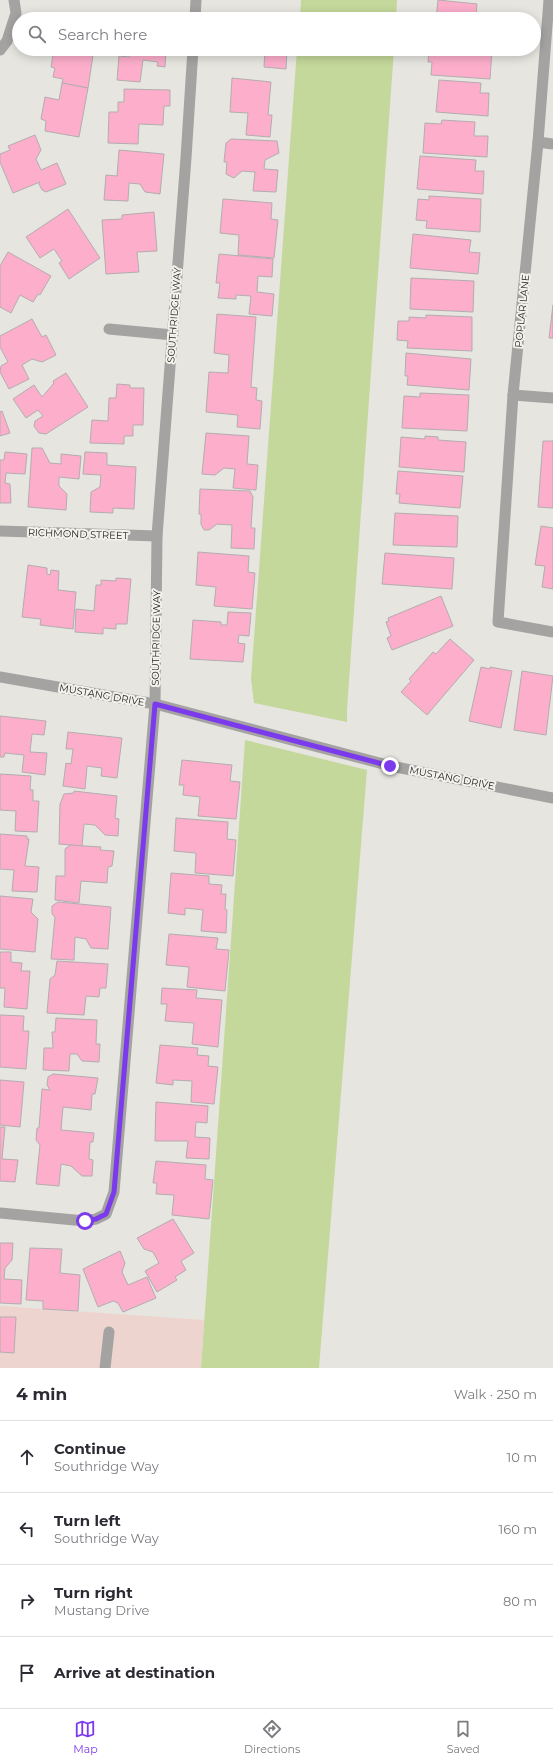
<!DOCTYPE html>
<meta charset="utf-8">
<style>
:root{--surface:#fff;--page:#f7f7f7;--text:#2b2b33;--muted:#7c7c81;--line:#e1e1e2;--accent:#7c3aed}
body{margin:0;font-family:Montserrat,sans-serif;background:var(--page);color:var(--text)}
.stop{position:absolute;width:12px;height:12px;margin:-9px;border:3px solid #7c3aed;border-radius:50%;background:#fff}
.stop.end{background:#7c3aed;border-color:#fff;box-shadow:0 1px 4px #0008}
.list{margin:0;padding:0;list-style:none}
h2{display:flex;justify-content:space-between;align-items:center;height:52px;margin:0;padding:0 16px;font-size:17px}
h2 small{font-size:13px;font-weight:400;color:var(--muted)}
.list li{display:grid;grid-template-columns:26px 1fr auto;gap:12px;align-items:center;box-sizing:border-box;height:72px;padding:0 16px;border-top:1px solid var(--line)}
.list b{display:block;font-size:15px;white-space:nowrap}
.list p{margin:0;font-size:13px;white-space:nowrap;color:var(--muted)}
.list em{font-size:13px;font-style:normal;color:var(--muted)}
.icon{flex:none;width:22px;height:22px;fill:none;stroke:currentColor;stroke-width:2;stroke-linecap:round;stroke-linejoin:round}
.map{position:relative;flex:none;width:553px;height:1368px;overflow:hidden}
.search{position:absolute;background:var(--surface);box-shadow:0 2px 10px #0003;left:12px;right:12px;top:12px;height:44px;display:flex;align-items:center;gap:10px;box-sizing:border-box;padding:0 14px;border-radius:22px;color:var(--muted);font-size:15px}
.sheet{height:340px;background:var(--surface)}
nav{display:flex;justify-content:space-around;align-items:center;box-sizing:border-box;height:56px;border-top:1px solid var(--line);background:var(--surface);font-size:11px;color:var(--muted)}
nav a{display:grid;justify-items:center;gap:2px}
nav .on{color:var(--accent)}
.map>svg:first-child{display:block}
.commercial{fill:#eed4ce}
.green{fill:#c4d89b}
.building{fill:#fcaecb;stroke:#b3adaf}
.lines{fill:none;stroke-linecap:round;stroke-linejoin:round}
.service{stroke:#a5a2a2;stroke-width:11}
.minor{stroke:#a5a2a2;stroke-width:11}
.route{stroke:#7c3aed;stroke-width:5}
.labels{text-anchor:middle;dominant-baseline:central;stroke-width:4;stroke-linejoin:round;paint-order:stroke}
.street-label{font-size:10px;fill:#272624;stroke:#f4f2ec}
</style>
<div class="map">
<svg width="553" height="1368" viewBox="0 0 553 1368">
<rect width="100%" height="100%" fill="#e6e5df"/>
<path class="commercial" d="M0,1306L204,1320L201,1368H0Z"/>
<g class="green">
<path d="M301,0H397L396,19H300Z"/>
<path d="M297,49H394L347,709V722L254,703L251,679Z"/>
<path d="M245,740L367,770L319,1368H201Z"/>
</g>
<g class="building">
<path d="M438,0L477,4L476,16L496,19H436Z"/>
<path d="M239,13L280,15V19H239Z"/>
<path d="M54,49H94L88,88L62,83L63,79L53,77L55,68L51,67Z"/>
<path d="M130,49H173L166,50L165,67L157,66L158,62L143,60L140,82L117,80L119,56L129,57Z"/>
<path d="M233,49H287L286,69L264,67L265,50L253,49L247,55L232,53Z"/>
<path d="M429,49L492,51L490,79L431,75L432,62H428Z"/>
<path d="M232,78L271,82L268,115H272L270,137L246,135L248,113L230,112Z"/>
<path d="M439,80L481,83L480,93H489L488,116L436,112Z"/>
<path d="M62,83L88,88L79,137L45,131L46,121L41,119L45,97L59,100Z"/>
<path d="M124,89L170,90V106H164L163,125L139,124L138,144L108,143L109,112H118V102H124Z"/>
<path d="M442,120L475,122L474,136H488L487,157L423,153L425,123L441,124Z"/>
<path d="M35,135L41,150L36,159L41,170L57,163L66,184L46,192L42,190L39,184L40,182L13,193L0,162V154L10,150L8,146Z"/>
<path d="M231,139L277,141L279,153L265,160L264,169L278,170L276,192L253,191L255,172L242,171L234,178L226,174L227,162H224L226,143Z"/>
<path d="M119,150L164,154L160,194L145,192L140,184L129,183L128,201L104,200L106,175L117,176Z"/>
<path d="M420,156L476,160L475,171H484L483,194L417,189Z"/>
<path d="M429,196L481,199L480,232L426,228L427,221L416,220L418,199L429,200Z"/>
<path d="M223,199L272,203L271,219L278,220L274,258L238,255L239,235L220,233Z"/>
<path d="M68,209L100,258L69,279L59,263L62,261L54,249L40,258L26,237Z"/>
<path d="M154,212L157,251L137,252L139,272L106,274L102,220L122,219V215Z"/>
<path d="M413,234L471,240L469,252L480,253L478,274L410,268Z"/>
<path d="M8,252L51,276L40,295L38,294L33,302L20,295L11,313L0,307V266Z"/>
<path d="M219,254L273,259L272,277L258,276L257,292L274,294L272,316L249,314L251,296L236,295V299L218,298L220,283H216Z"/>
<path d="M411,278L474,281L473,312L410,309Z"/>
<path d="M553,305V338H549Z"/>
<path d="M217,314L256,317L251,387L257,388L256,400L262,401L260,429L237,427L238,415L206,412L209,372L228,373L229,355L214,353Z"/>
<path d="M426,315L472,317V351L407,348L408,341L397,340L398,321H409V317L426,318Z"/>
<path d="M32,319L42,337L46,335L56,355L42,362L32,359L22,365L29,379L9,389L0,372L1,366L8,362L0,347V336Z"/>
<path d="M406,353L471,359L469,390L407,385L408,376H405Z"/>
<path d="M66,373L88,407L46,434L39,433L34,426L35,421L43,416L38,410L26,418L13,399L34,385L42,397L54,383L53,381Z"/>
<path d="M117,384L130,385V388H144L143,425H133V436H124V444L90,443L92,420L108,421L109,398H116Z"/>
<path d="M420,393L469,395L467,431L402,428L404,396L420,397Z"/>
<path d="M2,411L10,433L0,436V412Z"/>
<path d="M206,433L249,436L247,464L258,465L256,490L233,488L235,469L224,468L215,475L202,474Z"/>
<path d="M425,436L438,437V440L466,442L464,472L399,467L401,437L425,439Z"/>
<path d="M543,441H553V508L538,507Z"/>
<path d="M32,448H42L50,463L61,464V454L81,456L79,479L59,477V486L67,494L66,510L28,507Z"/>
<path d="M5,452L27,454L25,474L6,473L5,483L10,484L11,503H0V460H4Z"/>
<path d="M85,452L107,453V465L136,467L134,509L113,508V513L90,512L91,492L100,487L101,475L83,474Z"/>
<path d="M398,471L463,476L460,508L399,503L400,494H396Z"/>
<path d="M200,489L250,491L253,497L251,528H255L254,549L231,548L232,525L217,524L209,530H204L201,524V514H199Z"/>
<path d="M395,513L458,516L457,547L393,545Z"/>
<path d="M541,526L553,528V589L542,587L545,566L535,565Z"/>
<path d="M198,552L249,556L248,572L255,573L252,609L214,606L216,587L196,585Z"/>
<path d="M385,553L454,558L452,589L382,584Z"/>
<path d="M28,565L47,568V574L50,575L51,570L59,571L58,590L76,592L73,629L40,625L41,619L22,617Z"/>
<path d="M116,578L131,579L127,624H116V629L103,628V634L75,632L76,609L94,611L96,585H101V580L116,581Z"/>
<path d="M441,596L453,626L392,650L387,638L391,636L386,622L389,621L388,618Z"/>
<path d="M228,612L251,613L249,636L239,635L238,643L245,644L243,662L190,659L193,620L221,622V625H227Z"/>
<path d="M450,639L474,660L427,715L401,692L411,681L409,679L433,652L436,654Z"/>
<path d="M481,667L490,669V667L512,671L501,728L469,721Z"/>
<path d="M522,671L553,676L546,735L514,730Z"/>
<path d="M0,716L46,721L44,735L32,734L30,752L47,753L45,775L22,772L24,755L5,753L4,757H0Z"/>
<path d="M68,732L122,738L117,778L101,776L102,768L87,766L85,789L63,786L66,763L71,764L73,749H66Z"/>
<path d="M182,760L232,765L230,781L240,782L236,819L198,816L200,797L183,795L184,785H179Z"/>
<path d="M0,774L31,776L30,790H33V801H39L37,832L15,831L16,811L0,810Z"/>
<path d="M74,791L117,796L115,818L119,819L118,836L105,835L95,825L84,824L82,846L59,844L60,804L64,794L74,793Z"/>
<path d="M176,818L228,822L227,839L236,840L233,876L195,873L196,853L174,851Z"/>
<path d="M0,834L27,836V839H29L25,866L39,867L37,892L12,891L14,870L0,869Z"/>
<path d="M70,845L101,847L100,850L114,851L112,866L108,867L107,883L81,881L79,903L55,900L56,876H65V849Z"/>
<path d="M171,873L209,876V884L222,885L221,894H226L225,909L227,910L226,933L201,931L203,910L185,908V915L168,913Z"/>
<path d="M0,896L33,899L31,912L38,919L35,952L0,949Z"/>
<path d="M58,902L111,907L108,949L91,948L86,939L75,937L74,960L51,959L55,917L52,914V906Z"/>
<path d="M169,934L218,938L216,949L229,950L225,991L187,987L189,967L166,965Z"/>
<path d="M0,952H11V962L22,963L21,971H30L27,1009L4,1007L5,988H0Z"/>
<path d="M57,961L108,964L106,988H100L99,997L86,996L84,1015L47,1013L50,979L55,975Z"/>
<path d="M162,988L197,990L196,998L222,1000L218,1047L192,1044L194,1023L165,1021L167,1004H161Z"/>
<path d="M0,1015L24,1016L23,1031H29L26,1069L0,1067Z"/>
<path d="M56,1018L97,1020L96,1044H100L99,1062L82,1061L77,1054H70L69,1071L43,1070L44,1048H53L52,1032H55Z"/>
<path d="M160,1045L198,1048L197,1055L209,1056L208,1066L218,1067L214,1104L191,1102L192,1081L173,1080V1085L156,1083Z"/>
<path d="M53,1074L98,1078L95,1094H92L91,1110L63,1107L61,1130L94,1133L93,1142H90L89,1159L93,1160L92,1176H82L71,1166L61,1164L59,1186L36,1184L40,1145L36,1140L37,1128H39L42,1089L50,1090L47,1085L48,1077Z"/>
<path d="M0,1080L24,1082L20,1127L0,1125Z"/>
<path d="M156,1102L208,1106L207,1123L196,1122L195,1137L210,1138L209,1159L186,1158L188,1141H155Z"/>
<path d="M0,1127H5L2,1159L18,1160L15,1182L0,1181Z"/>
<path d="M156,1161L206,1165L205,1179L213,1180L209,1219L172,1215L174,1195L156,1194L157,1183H153Z"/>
<path d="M173,1219L194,1253L181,1261L186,1270L175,1277L177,1280L157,1292L145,1271L159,1263L153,1252L144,1249L137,1238Z"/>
<path d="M0,1243H13L12,1260L5,1268L4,1279L22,1280L21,1304L0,1303Z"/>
<path d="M30,1248L62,1249L60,1273L80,1275L78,1311L43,1309V1301L26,1300Z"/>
<path d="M120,1251L125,1263L122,1272L128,1285L147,1277L156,1298L123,1312L118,1303L113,1301L98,1307L83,1269Z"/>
<path d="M0,1317H16L14,1353L0,1352Z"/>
</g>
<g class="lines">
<path class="service" d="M105,1368L109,1332"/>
<g class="minor">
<path d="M549,0L538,142L513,395L498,622L553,632"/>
<path d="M195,19L196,0"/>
<path d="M0,50L7,41L16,13L14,0"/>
<path d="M538,142L553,144"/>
<path d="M109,329L173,335"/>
<path d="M513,395L553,398"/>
<path d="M0,531L157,536"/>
<path d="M0,677L155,704L391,766L553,798"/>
<path d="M0,1213L85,1221L96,1219L106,1214L114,1192L155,704L157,536L186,158L193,49"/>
</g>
</g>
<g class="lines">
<path class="route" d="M85,1221L96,1219L106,1214L114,1192L155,704L390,766"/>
</g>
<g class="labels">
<g class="street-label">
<text transform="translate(522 311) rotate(-84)">POPLAR LANE</text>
<text transform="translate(174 315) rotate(-86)">SOUTHRIDGE WAY</text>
<text transform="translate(78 534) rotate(2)">RICHMOND STREET</text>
<text transform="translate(156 638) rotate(-89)">SOUTHRIDGE WAY</text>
<text transform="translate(102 695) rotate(10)">MUSTANG DRIVE</text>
<text transform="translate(452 778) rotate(11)">MUSTANG DRIVE</text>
</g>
</g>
</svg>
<div class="stop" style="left:85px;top:1221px"></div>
<div class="stop end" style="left:390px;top:766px"></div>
<div class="search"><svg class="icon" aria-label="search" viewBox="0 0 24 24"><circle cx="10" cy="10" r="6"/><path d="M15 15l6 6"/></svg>Search here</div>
</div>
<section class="sheet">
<h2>4 min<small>Walk · 250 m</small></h2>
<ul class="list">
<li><svg class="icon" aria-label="ahead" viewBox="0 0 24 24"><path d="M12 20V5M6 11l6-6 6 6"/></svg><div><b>Continue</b><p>Southridge Way</p></div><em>10 m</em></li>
<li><svg class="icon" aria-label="left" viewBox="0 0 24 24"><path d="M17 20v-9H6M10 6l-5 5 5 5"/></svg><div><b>Turn left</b><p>Southridge Way</p></div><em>160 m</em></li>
<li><svg class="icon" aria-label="right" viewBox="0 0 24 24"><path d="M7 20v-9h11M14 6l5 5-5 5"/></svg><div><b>Turn right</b><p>Mustang Drive</p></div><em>80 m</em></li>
<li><svg class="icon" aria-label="arrive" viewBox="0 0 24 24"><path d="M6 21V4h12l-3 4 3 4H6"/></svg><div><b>Arrive at destination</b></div></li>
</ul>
</section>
<nav>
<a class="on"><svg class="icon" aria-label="map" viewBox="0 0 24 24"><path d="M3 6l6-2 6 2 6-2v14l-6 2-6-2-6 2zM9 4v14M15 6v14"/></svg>Map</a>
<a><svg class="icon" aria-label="directions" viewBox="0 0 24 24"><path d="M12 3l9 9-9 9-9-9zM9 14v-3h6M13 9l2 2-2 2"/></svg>Directions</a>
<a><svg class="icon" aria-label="saved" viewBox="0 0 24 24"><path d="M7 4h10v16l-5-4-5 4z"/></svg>Saved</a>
</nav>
